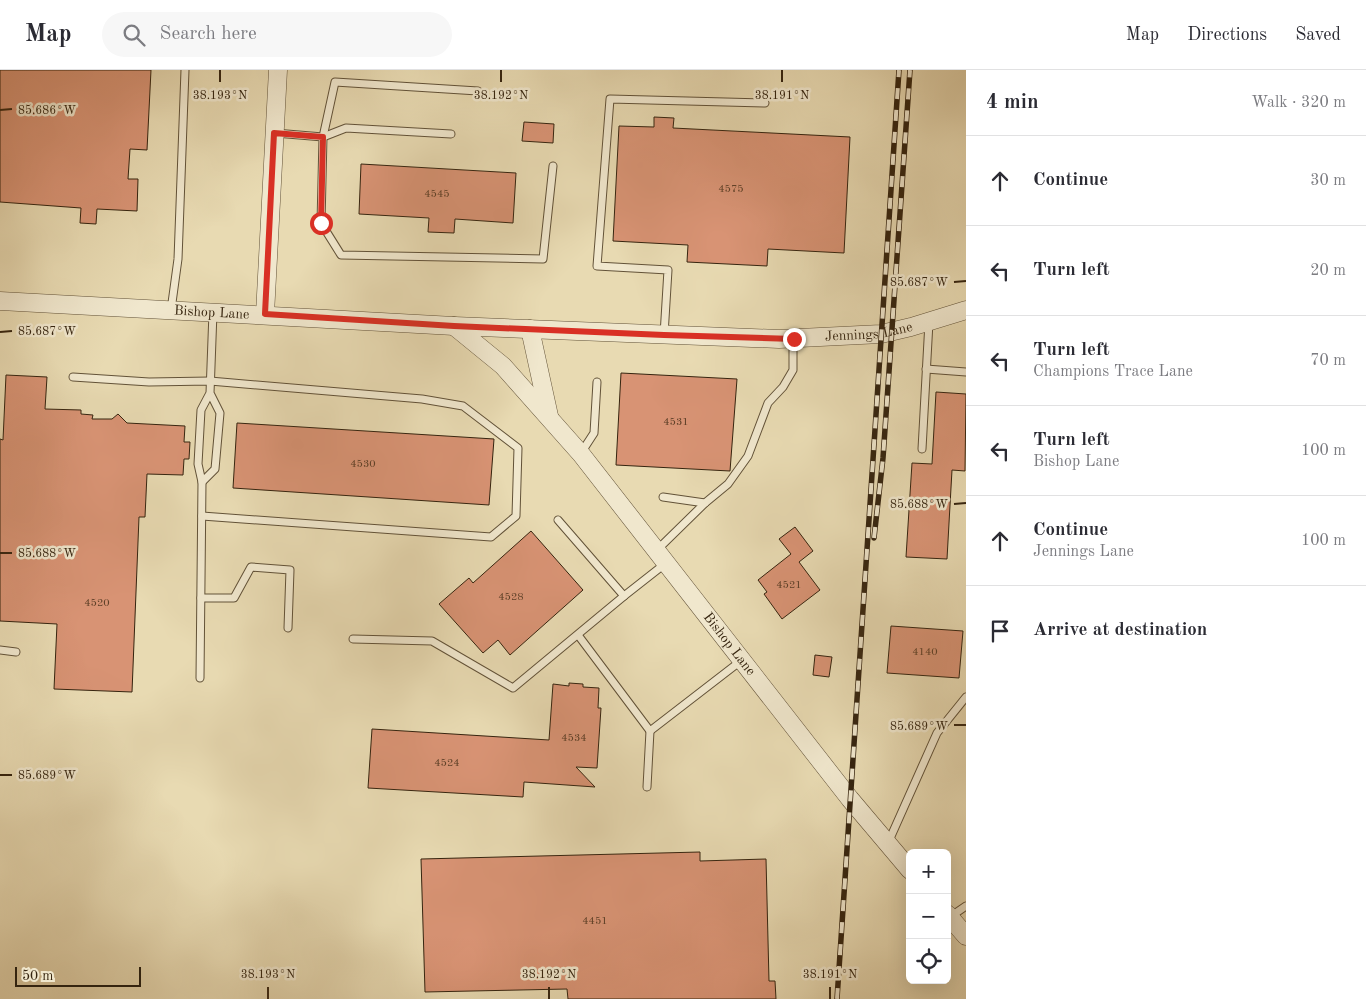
<!DOCTYPE html>
<meta charset="utf-8">
<style>
:root{--surface:#fff;--page:#f7f7f7;--text:#2b2b33;--muted:#7c7c81;--line:#e1e1e2}
body{margin:0;font-family:"Old Standard TT",serif;background:var(--page);color:var(--text)}
.controls{position:absolute;right:15px;bottom:15px;display:grid;overflow:hidden;border-radius:8px;box-shadow:0 5px 20px #0002}
.controls button{width:45px;height:45px;display:grid;place-items:center;padding:0;border:0;border-bottom:1px solid var(--line);background:var(--surface);color:var(--text);font:25px sans-serif}
.scale{position:absolute;left:15px;bottom:12px;width:126px;box-sizing:border-box;padding-left:5px;border:2px solid #35240f;border-top:0;font-size:14px;line-height:18px;white-space:nowrap;color:#35240f;-webkit-text-stroke:4px #f0e7cd;paint-order:stroke}
.stop{position:absolute;width:15px;height:15px;margin:-11px;border:4px solid #d93025;border-radius:50%;background:#fff}
.stop.end{background:#d93025;border-color:#fff;box-shadow:0 1px 5px #0008}
.list{margin:0;padding:0;list-style:none}
h2{display:flex;justify-content:space-between;align-items:center;height:65px;margin:0;padding:0 20px;font-size:21px}
h2 small{font-size:16px;font-weight:400;color:var(--muted)}
.list li{display:grid;grid-template-columns:32px 1fr auto;gap:15px;align-items:center;box-sizing:border-box;height:90px;padding:0 20px;border-top:1px solid var(--line)}
.list b{display:block;font-size:19px;white-space:nowrap}
.list p{margin:0;font-size:16px;white-space:nowrap;color:var(--muted)}
.list em{font-size:16px;font-style:normal;color:var(--muted)}
.icon{flex:none;width:28px;height:28px;fill:none;stroke:currentColor;stroke-width:2;stroke-linecap:round;stroke-linejoin:round}
.map{position:relative;flex:none;width:966px;height:929px;overflow:hidden}
header{display:flex;align-items:center;gap:30px;box-sizing:border-box;height:70px;padding:0 25px;background:var(--surface);border-bottom:1px solid var(--line)}
header strong{font-size:24px}
nav{display:flex;gap:28px;margin-inline-start:auto;font-size:18px}
.search{width:350px;height:45px;background:var(--page);display:flex;align-items:center;gap:12px;box-sizing:border-box;padding:0 18px;border-radius:28px;color:var(--muted);font-size:19px}
main{display:flex}
aside{flex:1;background:var(--surface)}
.map>svg:first-child{display:block}
.building{fill:#d89374;stroke:#35240f}
.lines{fill:none;stroke-linecap:round;stroke-linejoin:round}
.service-casing{stroke:#625238;stroke-width:9}
.tertiary-casing{stroke:#625238;stroke-width:19}
.service{stroke:#f0e7cd;stroke-width:7}
.tertiary{stroke:#f0e7cd;stroke-width:18}
.rail-casing{stroke:#35240f;stroke-width:5.5}
.rail{stroke:#f0e7cd;stroke-width:4;stroke-dasharray:11;stroke-linecap:butt}
.route{stroke:#d93025;stroke-width:6}
.ticks{fill:none;stroke:#35240f;stroke-width:2}
.labels{text-anchor:middle;dominant-baseline:central;stroke-width:5;stroke-linejoin:round;paint-order:stroke}
.number-label{font-size:11px;fill:#5e4028}
.street-label{font-size:14px;fill:#35240f;stroke:#f0e7cd}
.ticks-label{font-size:12px;text-anchor:middle;fill:#35240f;stroke:#f0e7cd;stroke-width:5;stroke-linejoin:round;paint-order:stroke}
</style>
<header>
<strong>Map</strong>
<div class="search"><svg class="icon" aria-label="search" viewBox="0 0 24 24"><circle cx="10" cy="10" r="6"/><path d="M15 15l6 6"/></svg>Search here</div>
<nav><a>Map</a><a>Directions</a><a>Saved</a></nav>
</header>
<main>
<div class="map">
<svg width="966" height="929" viewBox="0 0 966 929">
<rect width="100%" height="100%" fill="#e8dab2"/>
<filter id="stains"><feTurbulence type="fractalNoise" baseFrequency=".004" numOctaves="4"/><feColorMatrix values="0 0 0 0 .2 0 0 0 0 .09 0 0 0 0 .02 0 0 0 .5 -.17"/></filter>
<radialGradient id="worn" r=".72"><stop offset=".6" stop-color="#630" stop-opacity="0"/><stop offset="1" stop-color="#630" stop-opacity=".3"/></radialGradient>
<g class="building">
<path d="M0,0H151L147,80L130,79L128,109H138L137,141L97,139L96,154L80,153L81,138L0,132Z"/>
<path d="M654,47L674,48L673,58L850,67L844,183L768,179L767,196L687,192L688,175L613,171L619,56L654,57Z"/>
<path d="M524,52L554,54L553,73L522,71Z"/>
<path d="M361,94L516,103L513,153L455,149L454,163L428,162L429,148L359,144Z"/>
<path d="M621,303L737,309L730,401L616,395Z"/>
<path d="M6,305L47,307L45,339L81,340V344L93,345L92,349H112L118,344L127,353L185,356L184,372H190L189,389H184L183,405L147,404L145,447H139L132,622L54,619L57,554L0,551V369L3,370Z"/>
<path d="M936,322L966,324L965,401L952,400L947,489L906,487L912,393L932,394Z"/>
<path d="M237,353L494,369L489,435L233,418Z"/>
<path d="M795,457L813,481L799,492L820,520L782,549L764,524L767,522L758,510L791,484L779,469Z"/>
<path d="M531,461L583,520L510,585L498,570L483,583L439,534L469,508L473,513Z"/>
<path d="M891,556L963,561L959,608L887,603Z"/>
<path d="M815,585L832,587L829,607L813,605Z"/>
<path d="M569,613L583,614V617L599,618L598,638H601L597,698L576,697L595,717L524,712L523,727L368,718L372,659L549,670L553,614L569,616Z"/>
<path d="M700,782V791L766,789L769,911H775L776,929H568L567,919L425,922L421,789Z"/>
</g>
<g class="lines">
<defs>
<g id="service">
<path d="M275,63L323,67L321,153L341,185L543,189L553,96"/>
<path d="M323,67L335,12L478,21"/>
<path d="M323,67L346,58L451,64"/>
<path d="M171,240L178,189L185,0"/>
<path d="M664,265L668,200L597,196L610,29L765,33"/>
<path d="M926,299L966,302"/>
<path d="M73,307L149,312L210,311L422,329L463,336L518,378L516,446L491,467L202,446"/>
<path d="M210,323L220,343L215,399L202,412L198,394L201,340L210,323L213,242"/>
<path d="M922,379L929,252"/>
<path d="M581,383L594,363L597,312"/>
<path d="M663,427L705,433"/>
<path d="M558,450L624,526"/>
<path d="M657,480L705,433L728,414L748,386L768,333L783,317L793,300V269"/>
<path d="M201,528H234L251,497L290,500L288,558"/>
<path d="M578,565L650,661L742,590"/>
<path d="M353,569L432,571L513,618L624,526L666,493"/>
<path d="M0,580L16,582"/>
<path d="M200,608L202,412"/>
<path d="M647,717L650,661"/>
<path d="M888,773L937,663L966,627"/>
<path d="M950,847L966,836"/>
</g>
<g id="tertiary">
<path id="s1" d="M0,231L454,256L779,269L881,264L911,257L966,240"/>
<path d="M265,244L278,0"/>
<path id="s2" d="M454,256L503,296L581,384L850,729L910,800"/>
<path d="M530,259L549,346"/>
<path d="M947,844L966,866"/>
</g>
</defs>
<use href="#service" class="service-casing"/>
<use href="#tertiary" class="tertiary-casing"/>
<use href="#service" class="service"/>
<use href="#tertiary" class="tertiary"/>
<defs>
<g id="rail">
<path d="M874,468L883,388L910,0"/>
<path d="M837,929L899,0"/>
</g>
</defs>
<use href="#rail" class="rail-casing"/>
<use href="#rail" class="rail"/>
</g>
<g class="lines">
<path class="route" d="M321,153L323,67L274,63L265,244L454,256L664,265L794,269"/>
</g>
<path class="ticks" d="M220,0V12M501,0V12M782,0V12M0,40L12,39M954,212L966,211M0,262L12,261M954,434L966,433M0,483H12M954,655H966M0,705H12M268,917V929M549,917V929M830,917V929"/>
<g class="labels">
<g class="number-label">
<text x="731" y="119">4575</text>
<text x="437" y="124">4545</text>
<text x="676" y="352">4531</text>
<text x="363" y="394">4530</text>
<text x="789" y="515">4521</text>
<text x="511" y="527">4528</text>
<text x="97" y="533">4520</text>
<text x="925" y="582">4140</text>
<text x="574" y="668">4534</text>
<text x="447" y="693">4524</text>
<text x="595" y="851">4451</text>
</g>
<g class="street-label">
<text stroke="none"><textPath href="#s1" startOffset="212">Bishop Lane</textPath></text>
<text stroke="none"><textPath href="#s1" startOffset="870">Jennings Lane</textPath></text>
<text stroke="none"><textPath href="#s2" startOffset="422">Bishop Lane</textPath></text>
</g>
</g>
<g class="ticks-label">
<text x="220" y="29">38.193°N</text>
<text x="501" y="29">38.192°N</text>
<text x="782" y="29">38.191°N</text>
<text x="47" y="44">85.686°W</text>
<text x="919" y="216">85.687°W</text>
<text x="47" y="265">85.687°W</text>
<text x="919" y="438">85.688°W</text>
<text x="47" y="487">85.688°W</text>
<text x="919" y="660">85.689°W</text>
<text x="47" y="709">85.689°W</text>
<text x="268" y="908">38.193°N</text>
<text x="549" y="908">38.192°N</text>
<text x="830" y="908">38.191°N</text>
</g>
<rect width="100%" height="100%" filter="url(#stains)"/>
<rect width="100%" height="100%" fill="url(#worn)"/>
</svg>
<div class="controls">
<button>+</button>
<button>−</button>
<button><svg class="icon" aria-label="locate" viewBox="0 0 24 24"><circle cx="12" cy="12" r="6"/><path d="M12 2v4M12 18v4M2 12h4M18 12h4"/></svg></button>
</div>
<div class="scale">50 m</div>
<div class="stop" style="left:321px;top:153px"></div>
<div class="stop end" style="left:794px;top:269px"></div>
</div>
<aside>
<h2>4 min<small>Walk · 320 m</small></h2>
<ul class="list">
<li><svg class="icon" aria-label="ahead" viewBox="0 0 24 24"><path d="M12 20V5M6 11l6-6 6 6"/></svg><div><b>Continue</b></div><em>30 m</em></li>
<li><svg class="icon" aria-label="left" viewBox="0 0 24 24"><path d="M17 20v-9H6M10 6l-5 5 5 5"/></svg><div><b>Turn left</b></div><em>20 m</em></li>
<li><svg class="icon" aria-label="left" viewBox="0 0 24 24"><path d="M17 20v-9H6M10 6l-5 5 5 5"/></svg><div><b>Turn left</b><p>Champions Trace Lane</p></div><em>70 m</em></li>
<li><svg class="icon" aria-label="left" viewBox="0 0 24 24"><path d="M17 20v-9H6M10 6l-5 5 5 5"/></svg><div><b>Turn left</b><p>Bishop Lane</p></div><em>100 m</em></li>
<li><svg class="icon" aria-label="ahead" viewBox="0 0 24 24"><path d="M12 20V5M6 11l6-6 6 6"/></svg><div><b>Continue</b><p>Jennings Lane</p></div><em>100 m</em></li>
<li><svg class="icon" aria-label="arrive" viewBox="0 0 24 24"><path d="M6 21V4h12l-3 4 3 4H6"/></svg><div><b>Arrive at destination</b></div></li>
</ul>
</aside>
</main>
